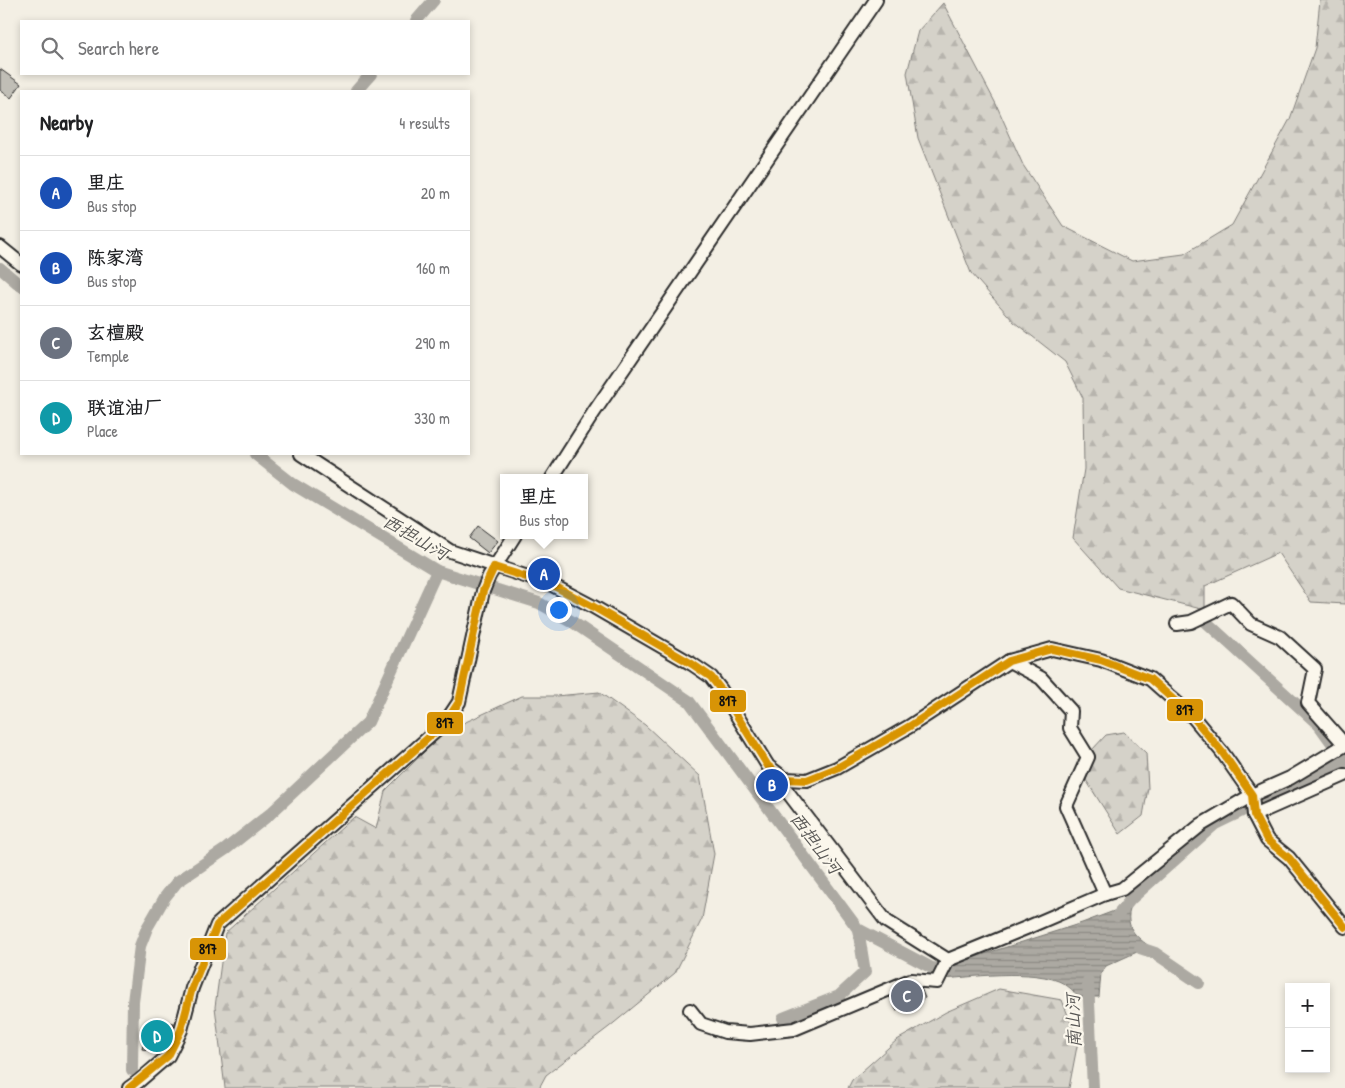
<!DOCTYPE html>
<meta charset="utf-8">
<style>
:root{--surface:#fff;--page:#f6f6f6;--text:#202124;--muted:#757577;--line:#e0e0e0;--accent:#2563eb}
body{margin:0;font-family:"Patrick Hand","LXGW WenKai TC",sans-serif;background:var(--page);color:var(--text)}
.controls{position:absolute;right:15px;bottom:15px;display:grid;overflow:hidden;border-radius:0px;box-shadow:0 2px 8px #0003}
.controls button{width:45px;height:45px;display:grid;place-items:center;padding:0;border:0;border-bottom:1px solid var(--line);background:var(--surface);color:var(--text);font:25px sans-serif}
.you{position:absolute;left:558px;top:609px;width:18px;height:18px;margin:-12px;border:4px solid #fff;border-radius:50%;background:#1a73e8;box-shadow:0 0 0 8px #1a73e833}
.badge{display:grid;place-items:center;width:32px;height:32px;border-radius:50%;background:var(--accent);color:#fff;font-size:16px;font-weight:700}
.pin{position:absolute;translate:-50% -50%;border:2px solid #fff;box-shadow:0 1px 5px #0006}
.popup{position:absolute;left:500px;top:474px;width:88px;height:65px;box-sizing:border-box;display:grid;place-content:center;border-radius:0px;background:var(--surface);filter:drop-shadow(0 1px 4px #0005);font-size:16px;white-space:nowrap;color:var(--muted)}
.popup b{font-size:19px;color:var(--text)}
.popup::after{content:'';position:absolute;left:50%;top:100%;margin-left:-10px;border:10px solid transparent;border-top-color:var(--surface)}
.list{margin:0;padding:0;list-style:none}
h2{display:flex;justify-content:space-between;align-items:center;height:65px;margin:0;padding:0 20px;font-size:21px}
h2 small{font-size:16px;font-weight:400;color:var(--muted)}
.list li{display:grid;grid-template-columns:32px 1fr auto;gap:15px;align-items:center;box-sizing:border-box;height:75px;padding:0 20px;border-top:1px solid var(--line)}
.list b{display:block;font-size:19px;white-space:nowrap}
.list p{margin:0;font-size:16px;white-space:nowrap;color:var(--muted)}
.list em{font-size:16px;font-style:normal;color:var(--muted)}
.icon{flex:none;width:28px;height:28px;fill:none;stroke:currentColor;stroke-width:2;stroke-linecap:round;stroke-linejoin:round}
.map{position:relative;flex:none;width:1345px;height:1088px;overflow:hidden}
.search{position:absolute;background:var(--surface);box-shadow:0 2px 8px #0003;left:20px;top:20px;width:450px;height:55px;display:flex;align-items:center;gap:12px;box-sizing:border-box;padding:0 18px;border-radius:0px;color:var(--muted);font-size:19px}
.panel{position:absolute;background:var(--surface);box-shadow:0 2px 8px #0003;left:20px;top:90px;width:450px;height:365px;border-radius:0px}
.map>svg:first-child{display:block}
.forest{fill:url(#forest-firs);stroke:#807e7a}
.water{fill:url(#water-rules);stroke:#787772}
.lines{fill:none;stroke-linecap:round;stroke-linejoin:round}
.canal{stroke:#aca9a2;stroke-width:12}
.building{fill:#c0beb6;stroke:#2b2b2b}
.minor-casing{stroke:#2b2b2b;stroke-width:16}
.minor{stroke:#fbf7ec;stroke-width:12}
.bus-1-casing{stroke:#fbf7ec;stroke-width:11}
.bus-1{stroke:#d89406;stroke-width:8}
.labels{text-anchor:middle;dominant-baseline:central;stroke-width:4.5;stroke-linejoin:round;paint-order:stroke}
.water-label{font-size:18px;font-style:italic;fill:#585755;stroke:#fbf7ec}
.line-badge{stroke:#fbf7ec;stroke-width:2}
.pale-badge-label{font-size:14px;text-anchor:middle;font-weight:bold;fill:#111}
</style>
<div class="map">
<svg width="1345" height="1088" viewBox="0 0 1345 1088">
<defs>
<pattern id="forest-firs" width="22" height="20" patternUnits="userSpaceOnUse" patternTransform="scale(1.25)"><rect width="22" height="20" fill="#d5d2c9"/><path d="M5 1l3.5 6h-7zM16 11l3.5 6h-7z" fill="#b7b4ad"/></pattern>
<pattern id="water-rules" width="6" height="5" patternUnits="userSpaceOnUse" patternTransform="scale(1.25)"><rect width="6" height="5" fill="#aca9a2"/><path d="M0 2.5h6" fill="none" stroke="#8c8a84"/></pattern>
</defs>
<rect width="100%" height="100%" fill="#f3efe4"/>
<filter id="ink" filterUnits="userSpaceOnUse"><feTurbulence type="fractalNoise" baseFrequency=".02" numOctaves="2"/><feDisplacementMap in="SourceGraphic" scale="10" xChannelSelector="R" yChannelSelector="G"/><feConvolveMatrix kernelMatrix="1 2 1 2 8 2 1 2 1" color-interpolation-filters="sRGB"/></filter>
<g filter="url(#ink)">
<g class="forest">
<path d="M1320,0H1345V604L1311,602L1278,553L1205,586V610L1118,588L1073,538L1084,469L1083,398L1065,362L1014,322L971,273L918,138L907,73L918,31L943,3L996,104L1023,165L1063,226L1132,261L1184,254L1232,225L1290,119L1315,48Z"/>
<path d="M599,692L645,725L700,776L714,854L702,919L675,973L609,1027L546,1075L539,1088H225L215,1007L225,933L354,817L376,829L385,791L444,732L522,696H556Z"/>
<path d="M1124,732L1146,753L1148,788L1143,816L1120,834L1086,780L1093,761L1091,751L1106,735Z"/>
<path d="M999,989L1062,1000L1078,1041L1069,1088H848L852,1080L897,1040L946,1012Z"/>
</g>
<path class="water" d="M1124,901L1131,905C1123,930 1138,938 1156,951L1154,955L1137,952L1106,966L1101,973L1099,997H1078C1075,994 1073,990 1070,988C1046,966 974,977 943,979L950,965L1082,923L1114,911Z"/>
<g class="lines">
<g class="canal">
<path d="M416,21L434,0"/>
<path d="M356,91L371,74"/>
<path d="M0,268L21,286"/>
<path d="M255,454L293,484L437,571L539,603L571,621L689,701L858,929L932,968L951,971"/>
<path d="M1204,620L1319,725L1342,757"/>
<path d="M1117,916L1131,899L1215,824L1345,761"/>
<path d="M1140,948L1155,953L1199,983"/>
<path d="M1088,981L1093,1088"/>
<path d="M783,1018L839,996L865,972L858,929"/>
<path d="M132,1070L133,1002L140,946L147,928L165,897L177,882L226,849L270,814L368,722L437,571"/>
</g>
</g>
<g class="building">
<path d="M0,69L21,84L11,98L0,90Z"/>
<path d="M478,526L498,541L488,553L469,538Z"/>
<path d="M918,981L925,998L896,1010L889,993Z"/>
<path d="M150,1022L174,1023L162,1052L142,1049Z"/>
</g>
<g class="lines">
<defs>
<g id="minor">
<path d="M0,247L21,264"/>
<path d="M301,454L450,551L552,585L592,606L692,664L711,677L721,690L768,766L785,779L807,780L837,768L910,726L1009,661L1052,649L1101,660L1150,679L1193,717L1222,752L1252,795L1254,815L1267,840L1289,858L1345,927"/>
<path d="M552,478L594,412L876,0"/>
<path d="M1177,624L1191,622L1231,603L1251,624L1280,637L1315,669L1308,703L1345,745"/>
<path d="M1009,661L1041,678L1071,711L1070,728L1088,757L1066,806L1105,894"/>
<path d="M774,774L886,921L948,960L1026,928L1105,894L1122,889L1201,825L1252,795L1290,778L1345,745"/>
<path d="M1254,815L1345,775"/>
<path d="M690,1010L701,1024L725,1032L750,1034L794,1029L911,980L937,982L948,960"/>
<path d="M129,1088L139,1081L168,1056L181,1030L192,988L217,925L445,723L459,702L483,591L489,576L515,535"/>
</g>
</defs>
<use href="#minor" class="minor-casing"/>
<use href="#minor" class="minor"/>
<defs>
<g id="bus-1">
<path d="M494,567L552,585L592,606L692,664L711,677L721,690L768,766L785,779L807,780L837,768L910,726L1009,661L1052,649L1101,660L1150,679L1193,717L1222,752L1252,795L1254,815L1267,840L1289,858L1345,927"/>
<path d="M129,1088L168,1056L181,1030L192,988L217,925L445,723L459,702L483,591L494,567"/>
</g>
</defs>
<use href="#bus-1" class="bus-1-casing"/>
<use href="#bus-1" class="bus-1"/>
</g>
</g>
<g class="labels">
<g class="water-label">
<text transform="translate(416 537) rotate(30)">西担山河</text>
<text transform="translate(816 843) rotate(53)">西担山河</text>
<text transform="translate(1073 1021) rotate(-92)">南山河</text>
</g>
</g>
<g class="line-badge">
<rect x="709" y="689" width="38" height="24" rx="5" fill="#d89406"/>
<rect x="1166" y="698" width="38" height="24" rx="5" fill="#d89406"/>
<rect x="426" y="711" width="38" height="24" rx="5" fill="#d89406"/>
<rect x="189" y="937" width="38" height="24" rx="5" fill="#d89406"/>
</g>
<g class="pale-badge-label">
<text x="728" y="706">817</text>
<text x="1185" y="715">817</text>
<text x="445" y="728">817</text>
<text x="208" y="954">817</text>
</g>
</svg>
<div class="controls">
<button>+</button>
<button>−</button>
</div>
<div class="you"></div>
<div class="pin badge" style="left:544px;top:574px;background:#1a4fb4">A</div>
<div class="popup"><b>里庄</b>Bus stop</div>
<div class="pin badge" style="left:772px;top:785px;background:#1a4fb4">B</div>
<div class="pin badge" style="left:907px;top:996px;background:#6b7280">C</div>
<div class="pin badge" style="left:157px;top:1036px;background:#0f9aa8">D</div>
<div class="search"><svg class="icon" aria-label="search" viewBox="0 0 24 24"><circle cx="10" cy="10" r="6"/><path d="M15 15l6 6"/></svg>Search here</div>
<section class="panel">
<h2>Nearby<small>4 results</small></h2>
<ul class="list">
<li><span class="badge" style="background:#1a4fb4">A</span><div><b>里庄</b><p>Bus stop</p></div><em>20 m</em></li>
<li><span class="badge" style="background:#1a4fb4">B</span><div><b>陈家湾</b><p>Bus stop</p></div><em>160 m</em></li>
<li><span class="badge" style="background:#6b7280">C</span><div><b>玄檀殿</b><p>Temple</p></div><em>290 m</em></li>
<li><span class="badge" style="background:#0f9aa8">D</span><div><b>联谊油厂</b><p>Place</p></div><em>330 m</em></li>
</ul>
</section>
</div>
